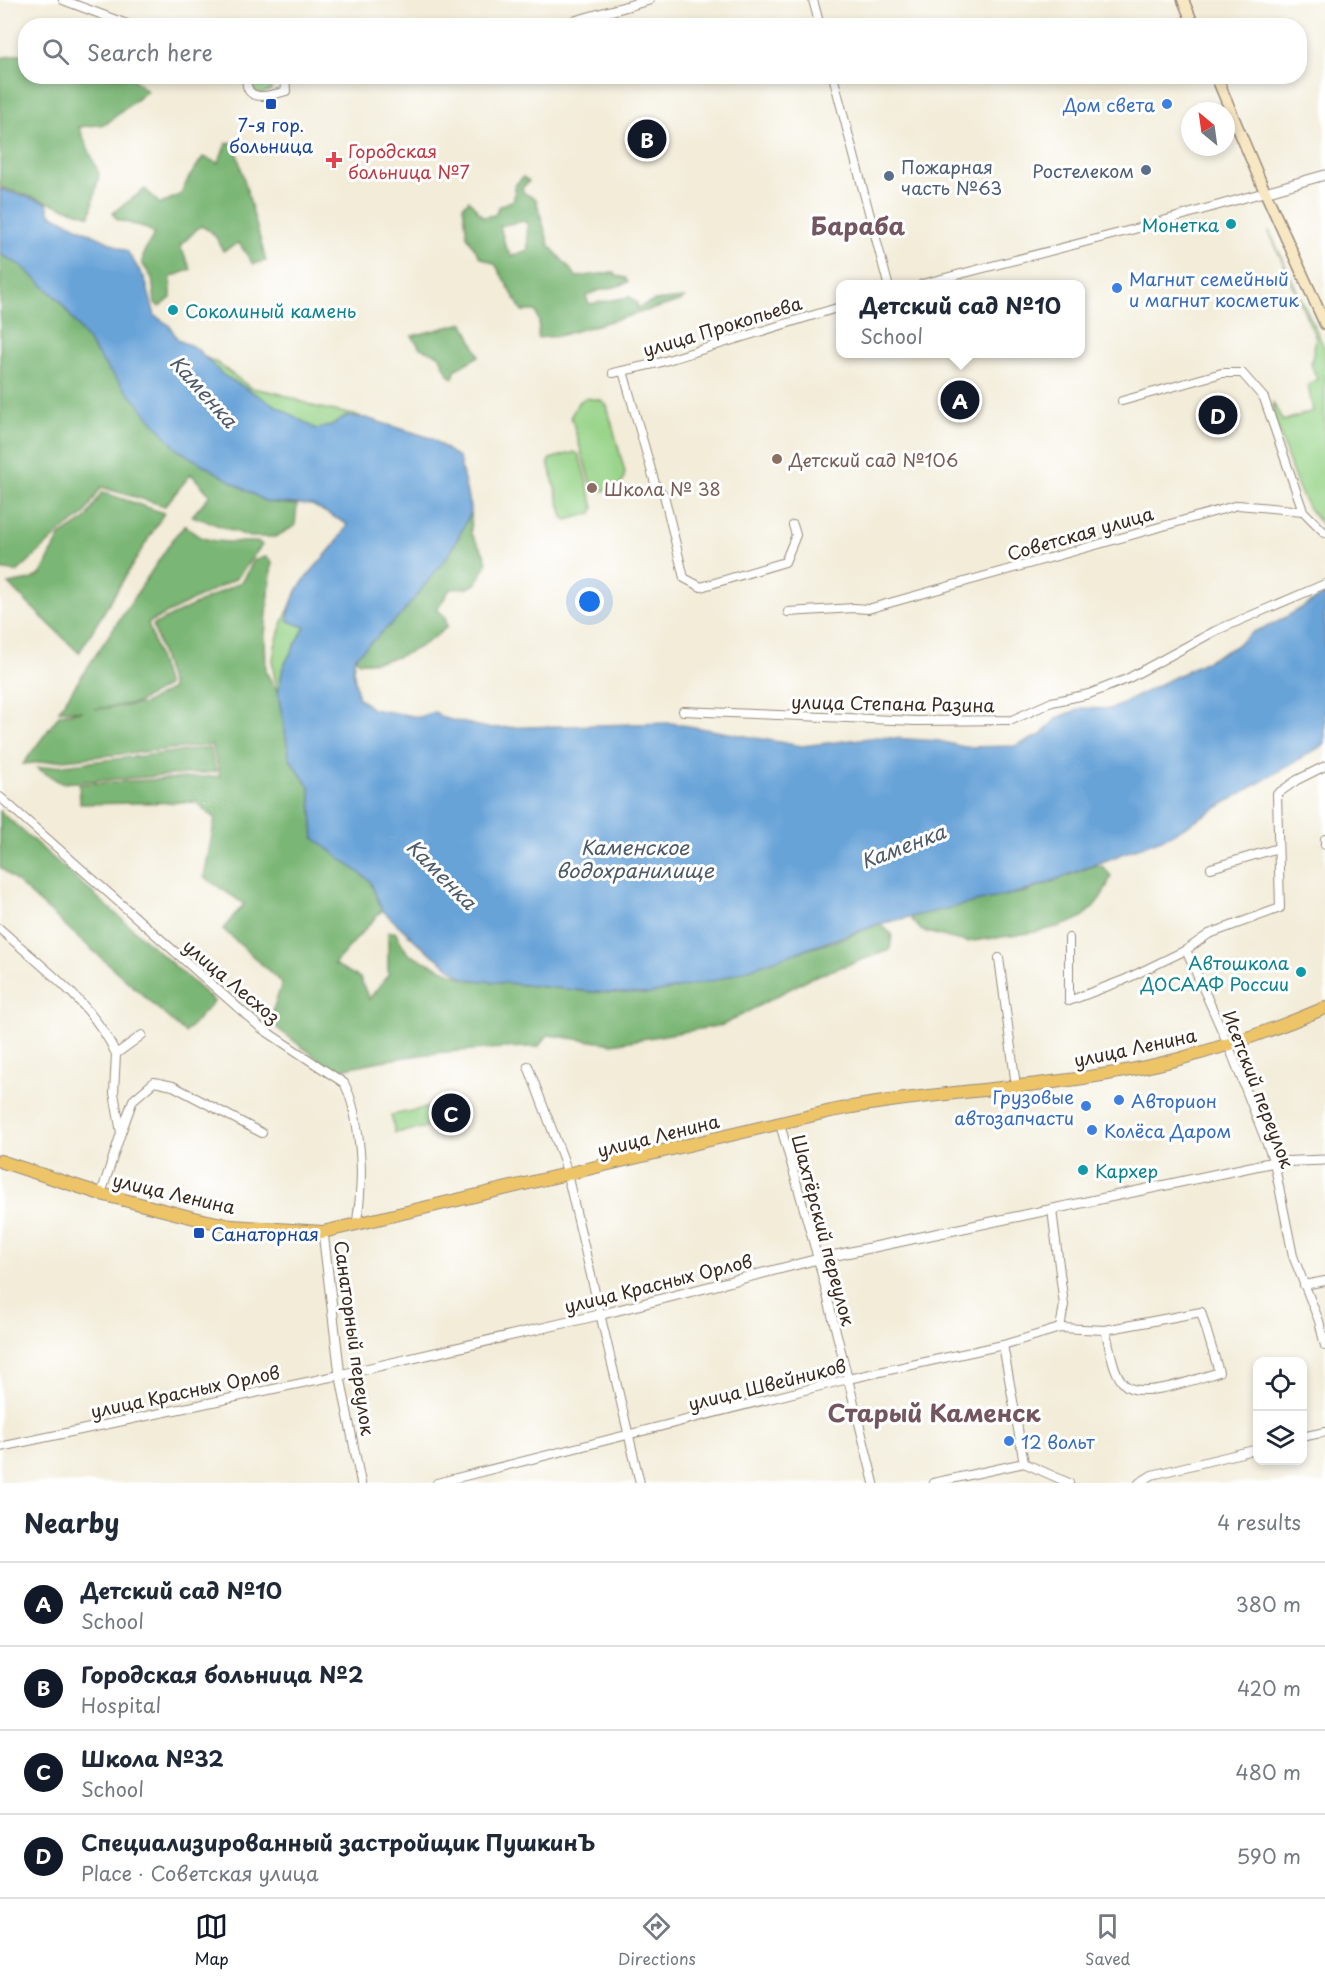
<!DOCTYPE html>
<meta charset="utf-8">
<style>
:root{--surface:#fff;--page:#f6f6f7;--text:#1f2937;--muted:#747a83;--line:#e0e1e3;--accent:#111827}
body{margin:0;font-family:"Playpen Sans",sans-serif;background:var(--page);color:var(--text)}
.controls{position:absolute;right:18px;bottom:18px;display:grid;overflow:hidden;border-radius:12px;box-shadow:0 3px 9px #0003}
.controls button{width:54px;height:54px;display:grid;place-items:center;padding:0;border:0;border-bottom:2px solid var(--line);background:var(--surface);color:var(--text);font:30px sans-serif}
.compass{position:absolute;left:1181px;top:102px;width:54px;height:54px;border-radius:50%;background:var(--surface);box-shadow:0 3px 9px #0003;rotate:331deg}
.you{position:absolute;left:590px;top:602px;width:21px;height:21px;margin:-15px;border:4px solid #fff;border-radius:50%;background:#1a73e8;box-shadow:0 0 0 9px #1a73e833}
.badge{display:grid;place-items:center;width:39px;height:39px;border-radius:50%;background:var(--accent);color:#fff;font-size:20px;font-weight:700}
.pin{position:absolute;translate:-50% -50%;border:3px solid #fff;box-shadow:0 2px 6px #0006}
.popup{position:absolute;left:836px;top:280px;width:249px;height:78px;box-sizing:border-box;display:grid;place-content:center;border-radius:12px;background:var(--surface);filter:drop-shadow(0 2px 4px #0005);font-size:20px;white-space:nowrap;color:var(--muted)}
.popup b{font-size:22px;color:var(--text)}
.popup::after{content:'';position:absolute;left:50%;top:100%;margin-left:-12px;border:12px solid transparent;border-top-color:var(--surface)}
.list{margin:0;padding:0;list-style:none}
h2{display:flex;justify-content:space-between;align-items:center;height:78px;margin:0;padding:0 24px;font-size:26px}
h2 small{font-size:20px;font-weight:400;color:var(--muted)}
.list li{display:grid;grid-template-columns:39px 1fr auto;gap:18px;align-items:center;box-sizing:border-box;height:84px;padding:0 24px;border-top:2px solid var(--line)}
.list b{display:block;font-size:22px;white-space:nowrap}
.list p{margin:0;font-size:20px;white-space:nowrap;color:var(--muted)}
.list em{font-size:20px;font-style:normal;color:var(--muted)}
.icon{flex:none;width:33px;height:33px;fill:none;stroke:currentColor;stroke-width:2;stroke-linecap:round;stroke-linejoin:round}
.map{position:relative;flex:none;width:1325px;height:1483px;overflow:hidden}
.search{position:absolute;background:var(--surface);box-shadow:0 3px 9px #0003;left:18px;right:18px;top:18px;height:66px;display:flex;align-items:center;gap:15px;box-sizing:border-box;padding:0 21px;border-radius:24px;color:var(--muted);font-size:22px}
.sheet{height:414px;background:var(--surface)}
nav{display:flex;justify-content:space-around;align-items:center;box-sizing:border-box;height:84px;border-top:2px solid var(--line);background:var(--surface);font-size:16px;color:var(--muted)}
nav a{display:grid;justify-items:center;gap:3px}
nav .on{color:var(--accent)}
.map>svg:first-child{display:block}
.green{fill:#98d489;stroke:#6a7f54;stroke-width:1.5}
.forest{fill:#7ab675;stroke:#5a704a;stroke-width:1.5;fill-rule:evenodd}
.water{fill:#68a3d8;stroke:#52667b;stroke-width:1.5}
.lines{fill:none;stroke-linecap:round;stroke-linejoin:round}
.minor-casing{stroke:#968b7b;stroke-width:10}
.tertiary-casing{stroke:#968b7b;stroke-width:11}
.secondary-casing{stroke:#968b7b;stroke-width:13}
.primary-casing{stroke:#968b7b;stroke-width:14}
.minor{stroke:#fff;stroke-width:8}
.tertiary{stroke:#fff;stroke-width:9}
.secondary{stroke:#f8e7c3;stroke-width:10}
.primary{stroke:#eec469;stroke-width:12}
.transit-dot{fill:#1a4fb4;stroke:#fff;stroke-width:2}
.shop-dot{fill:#3f7fe0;stroke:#fff;stroke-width:2}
.health-dot{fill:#e0444e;stroke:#fff;stroke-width:2}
.service-dot{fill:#5c6f8a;stroke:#fff;stroke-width:2}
.culture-dot{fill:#0f9aa8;stroke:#fff;stroke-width:2}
.education-dot{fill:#8d6e63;stroke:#fff;stroke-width:2}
.labels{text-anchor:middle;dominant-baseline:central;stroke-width:6;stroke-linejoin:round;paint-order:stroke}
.shop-label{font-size:18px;fill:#366cbe;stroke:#fff;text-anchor:start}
.transit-label{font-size:18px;fill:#164399;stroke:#fff}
.health-label{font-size:18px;fill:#be3a42;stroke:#fff;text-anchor:start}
.service-label{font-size:18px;fill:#4e5e75;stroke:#fff;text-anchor:start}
.culture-label{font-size:18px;fill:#0d838f;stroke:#fff;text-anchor:end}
.street-label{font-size:18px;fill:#3b2a1e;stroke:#fff}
.education-label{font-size:18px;fill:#785e54;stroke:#fff;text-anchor:start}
.water-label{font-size:20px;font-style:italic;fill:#4d5a68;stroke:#fff}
.district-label{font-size:24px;font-weight:bold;fill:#735660;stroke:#fff}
</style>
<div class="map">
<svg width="1325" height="1483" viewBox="0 0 1325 1483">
<rect width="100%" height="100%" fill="#fff"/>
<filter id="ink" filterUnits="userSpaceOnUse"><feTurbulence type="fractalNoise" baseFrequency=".0167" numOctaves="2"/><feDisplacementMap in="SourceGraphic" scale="12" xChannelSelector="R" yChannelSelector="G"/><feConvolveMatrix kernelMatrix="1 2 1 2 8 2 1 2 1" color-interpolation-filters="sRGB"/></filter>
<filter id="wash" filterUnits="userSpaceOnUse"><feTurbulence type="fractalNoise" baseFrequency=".008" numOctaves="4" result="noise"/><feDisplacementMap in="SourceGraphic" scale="24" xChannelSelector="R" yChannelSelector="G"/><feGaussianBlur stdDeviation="1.35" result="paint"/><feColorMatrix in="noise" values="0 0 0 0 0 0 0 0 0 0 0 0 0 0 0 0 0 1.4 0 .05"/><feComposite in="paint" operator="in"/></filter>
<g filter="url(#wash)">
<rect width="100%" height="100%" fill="#f2ecd8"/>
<g class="green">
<path d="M251,77H272L271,90L262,94L253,91L249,82Z"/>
<path d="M1269,231L1325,349V526C1297,506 1285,445 1273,413V403L1283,421L1313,411L1308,385L1317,379L1311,364L1316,338Z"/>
<path d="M196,353L217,363L251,388L278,393L316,407L360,416L325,437L227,383Z"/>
<path d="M585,398L601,400L607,406L625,472L623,481L618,487L601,491L590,482L571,416L578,403Z"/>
<path d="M575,452L579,455L594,508L592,513L567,520L563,517L548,462L550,459Z"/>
<path d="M340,538L305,627L283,667L278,693C276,683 272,670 273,660C278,611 310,575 340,538Z"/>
<path d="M437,1106L440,1125L395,1133L391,1115Z"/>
</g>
<g class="forest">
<path d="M25,53L26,76L131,77L147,91L106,124L79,127L99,174L90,216L0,187V58Z"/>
<path d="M234,142L266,261L253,264L239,243L223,251C217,238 214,231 200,226L180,246L191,269L171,277V298L159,307L155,303L152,278L142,263L144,252L154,234C142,223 130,225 116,219L113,213L145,189L160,204L181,194L188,179L203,157L218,163L226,144Z"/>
<path d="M523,177L529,181L522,188L524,193L536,199L549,245L577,277L615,272L616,276L626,278L628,282C614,290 599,287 586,296L589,304L630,297L637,303V308L654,301L684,298L681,301L558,336L538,338L539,322L536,311H522L495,264L480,257L467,236L463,206L469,200L483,217L495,215L499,206L514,200L515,185ZM522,221L527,223L528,250L511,256L505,245L500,226Z"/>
<path d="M0,254L22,266L60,301L107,368L266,502L297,505L295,526L275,537H250L192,516L210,495L191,474L165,506L101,487L84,515L63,530L17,572L0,569Z"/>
<path d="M464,323L479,356L456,369L453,378L449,376L439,355L420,348L412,336Z"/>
<path d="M102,492L164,513L79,653L8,584L30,580L41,574L60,536L86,519Z"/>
<path d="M471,512V534L485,555L487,563L477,583L468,588L450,589L437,610L445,616L447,627C422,649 392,664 359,662L355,657L450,553Z"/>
<path d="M186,525C201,547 235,541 259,542L262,545L237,578L148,623L167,686L137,703L95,709L144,704L172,689L153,625L243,581L254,560L266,557L272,562L265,635L266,672L278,693L290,759L310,788L314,837L370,881L382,910L334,964L360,978L369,999L388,975V932H395L408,954L465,979L594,992L649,994L833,942L879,924L892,934L890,950L810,978L723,1025L613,1044L548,1035L538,1047C469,1048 401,1054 334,1071L269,1022L282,983L223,929L244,904L204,877L215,819L196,802L80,804L79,784L220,776L212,745L23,764L60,714L83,711L59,710L175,536Z"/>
<path d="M210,748L216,772L61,783L37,768Z"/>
<path d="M0,811L214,1001L185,1033L0,867Z"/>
<path d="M1095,865L1102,866L1111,876C1106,891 1097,905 1085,915C1064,932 996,937 967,942C951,940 938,934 922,931L911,919L915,912L1026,892Z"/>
</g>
<path class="water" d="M0,189L47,203L50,214L127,251L145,279L155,316L169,325L178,340L196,348L223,375L316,429L332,425L346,416L366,418L431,438L459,458L471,512L450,553L402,614L355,657L353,669L358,697L372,709L419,717L435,712L443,718L487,728L671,723L802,746L878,737L939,741L964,747L1015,746L1041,735L1057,718L1082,708L1112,709L1234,647L1253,632L1274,624L1325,594V744L1169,836L1029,890L879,924L717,980L649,994L594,992L465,979L421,946L382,910L370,881L314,838L310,788L290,759L278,693L283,667L305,627L288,621C289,580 332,559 347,524L312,505L266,502L178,450L107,368L60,301L22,266L0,254Z"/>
</g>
<g filter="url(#ink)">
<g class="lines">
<defs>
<g id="minor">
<path d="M63,0L132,26"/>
<path d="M813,0L820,26"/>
<path d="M247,76C243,104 270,96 286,91L285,76"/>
<path d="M833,76L888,284"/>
<path d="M922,284L1131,230L1265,192"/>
<path d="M623,371L656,487L664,495L684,578L701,587L785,562L796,535L793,525"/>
<path d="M613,373L658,363L840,307"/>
<path d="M1122,401L1222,373H1242L1264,398L1303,511L1325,533"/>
<path d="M788,612L854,608L868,609L1238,505L1303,511"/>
<path d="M683,711L916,721L1012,720L1052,702L1089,694L1127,679L1215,631L1325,584"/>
<path d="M0,797L261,1028L344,1083C358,1109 363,1163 360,1193C360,1204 357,1214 357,1225"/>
<path d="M1325,839V845"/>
<path d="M1211,868L1278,848"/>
<path d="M0,929C41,966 93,1003 116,1054"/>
<path d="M1069,938V1001L1124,980L1186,950L1209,934L1280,908L1277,794L1297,780L1325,766"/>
<path d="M1186,950L1228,1044L1274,1162L1293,1256L1319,1321L1325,1346"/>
<path d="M999,958L1016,1086"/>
<path d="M528,1066L564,1161L640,1483"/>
<path d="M780,1124L818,1259L874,1483"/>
<path d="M121,1133L133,1100L154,1082L173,1086L262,1133"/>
<path d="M101,1194L121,1133L114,1093L116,1054L142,1035"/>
<path d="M1052,1210L1064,1305L1060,1328"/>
<path d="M1304,1285L1325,1281"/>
<path d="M1003,1345L1024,1463"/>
<path d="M1302,1437L1325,1432"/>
<path d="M0,1447L340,1375L361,1483"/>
<path d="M1024,1463L1069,1483"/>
<path d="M437,1483L848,1379L1003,1345L1060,1328L1105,1330L1201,1312L1219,1372C1199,1378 1140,1401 1124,1384C1112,1372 1110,1345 1105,1330"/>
<path d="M933,1483L1024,1463"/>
<path d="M1139,1483L1152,1475L1258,1449"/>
</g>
<g id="tertiary">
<path d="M557,26L649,0"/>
<path d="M1265,192L1325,175"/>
<path d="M323,1232L340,1375L599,1315L818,1259L1274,1162L1325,1160"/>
</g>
<g id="secondary">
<path d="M1183,0L1194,26"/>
<path d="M1216,76L1262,185L1325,324"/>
</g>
<path id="primary" d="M0,1161L101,1194L194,1218L232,1226L323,1232L831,1111C946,1088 1065,1089 1179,1059C1228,1046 1278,1028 1325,1008"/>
</defs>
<use href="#minor" class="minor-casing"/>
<use href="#tertiary" class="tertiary-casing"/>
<use href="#secondary" class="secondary-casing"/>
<use href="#primary" class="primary-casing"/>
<use href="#minor" class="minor"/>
<use href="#tertiary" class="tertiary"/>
<use href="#secondary" class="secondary"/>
<use href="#primary" class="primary"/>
</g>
</g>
<g class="transit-dot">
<rect x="265" y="98" width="12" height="12" rx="3"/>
<rect x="193" y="1227" width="12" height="12" rx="3"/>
</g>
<g class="shop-dot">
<circle cx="1167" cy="104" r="6"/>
<circle cx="1117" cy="288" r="6"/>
<circle cx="1119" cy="1100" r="6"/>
<circle cx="1086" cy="1106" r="6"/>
<circle cx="1092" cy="1130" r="6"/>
<circle cx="1009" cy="1441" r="6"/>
</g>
<path class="health-dot" d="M331 151h6v6h6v6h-6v6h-6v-6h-6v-6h6z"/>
<g class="service-dot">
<circle cx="1146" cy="170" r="6"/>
<circle cx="889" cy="176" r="6"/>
</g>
<g class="culture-dot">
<circle cx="1231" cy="224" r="6"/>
<circle cx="173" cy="310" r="6"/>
<circle cx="1301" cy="972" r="6"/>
<circle cx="1083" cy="1170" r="6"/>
</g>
<g class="education-dot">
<circle cx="777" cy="459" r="6"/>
<circle cx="592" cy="488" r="6"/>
</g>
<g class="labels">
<g class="shop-label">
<text x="1155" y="104" text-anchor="end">Дом света</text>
<text x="1129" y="278">Магнит семейный<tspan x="1129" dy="21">и магнит косметик</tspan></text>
<text x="1074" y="1096" text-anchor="end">Грузовые<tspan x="1074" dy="21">автозапчасти</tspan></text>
<text x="1131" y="1100">Авторион</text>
<text x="1104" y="1130">Колёса Даром</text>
<text x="1021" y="1441">12 вольт</text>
</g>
<g class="transit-label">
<text x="271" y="124">7-я гор.<tspan x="271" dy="21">больница</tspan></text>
<text x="211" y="1233" text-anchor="start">Санаторная</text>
</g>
<g class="health-label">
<text x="348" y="150">Городская<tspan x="348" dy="21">больница №7</tspan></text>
</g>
<g class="service-label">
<text x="901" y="166">Пожарная<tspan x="901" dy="21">часть №63</tspan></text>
<text x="1134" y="170" text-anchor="end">Ростелеком</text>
</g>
<g class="culture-label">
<text x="1219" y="224">Монетка</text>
<text x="185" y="310" text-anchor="start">Соколиный камень</text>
<text x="1289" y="962">Автошкола<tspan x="1289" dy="21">ДОСААФ России</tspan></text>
<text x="1095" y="1170" text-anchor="start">Кархер</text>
</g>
<g class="street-label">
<text transform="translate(722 326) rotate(-17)">улица Прокопьева</text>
<text transform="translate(1080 533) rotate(-16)">Советская улица</text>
<text transform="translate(893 703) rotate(1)">улица Степана Разина</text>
<text transform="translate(232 981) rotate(40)">улица Лесхоз</text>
<text transform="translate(1135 1047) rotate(-12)">улица Ленина</text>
<text transform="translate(1259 1089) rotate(69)">Исетский переулок</text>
<text transform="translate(658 1135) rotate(-14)">улица Ленина</text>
<text transform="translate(174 1193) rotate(13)">улица Ленина</text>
<text transform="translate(824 1230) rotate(75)">Шахтёрский переулок</text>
<text transform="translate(658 1283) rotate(-14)">улица Красных Орлов</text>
<text transform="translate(355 1338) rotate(82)">Санаторный переулок</text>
<text transform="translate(767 1384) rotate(-14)">улица Швейников</text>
<text transform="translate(185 1391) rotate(-12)">улица Красных Орлов</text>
</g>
<g class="education-label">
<text x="789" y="459">Детский сад №106</text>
<text x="604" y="488">Школа № 38</text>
</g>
<g class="water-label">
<text transform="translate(204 391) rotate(48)">Каменка</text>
<text transform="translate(903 846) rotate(-21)">Каменка</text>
<text x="635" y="847">Каменское<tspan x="635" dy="23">водохранилище</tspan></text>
<text transform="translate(442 874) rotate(45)">Каменка</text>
</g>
<g class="district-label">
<text x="858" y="225">Бараба</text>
<text x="934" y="1412">Старый Каменск</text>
</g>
</g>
</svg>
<div class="controls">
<button><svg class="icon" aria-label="locate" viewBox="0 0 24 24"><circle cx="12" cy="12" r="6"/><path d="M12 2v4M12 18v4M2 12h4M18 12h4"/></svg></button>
<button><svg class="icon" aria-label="layers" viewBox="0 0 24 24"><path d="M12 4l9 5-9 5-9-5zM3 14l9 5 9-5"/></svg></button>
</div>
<svg class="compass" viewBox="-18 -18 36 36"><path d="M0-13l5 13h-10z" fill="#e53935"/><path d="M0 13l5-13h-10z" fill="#747a83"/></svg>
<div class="you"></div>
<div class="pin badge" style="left:960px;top:400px">A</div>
<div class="popup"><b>Детский сад №10</b>School</div>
<div class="pin badge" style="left:647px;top:139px">B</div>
<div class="pin badge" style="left:451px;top:1113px">C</div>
<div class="pin badge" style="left:1218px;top:415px">D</div>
<div class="search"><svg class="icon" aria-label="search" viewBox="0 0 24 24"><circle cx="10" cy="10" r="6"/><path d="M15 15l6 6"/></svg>Search here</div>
</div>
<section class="sheet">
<h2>Nearby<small>4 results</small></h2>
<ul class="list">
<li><span class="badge">A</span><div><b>Детский сад №10</b><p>School</p></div><em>380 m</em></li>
<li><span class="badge">B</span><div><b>Городская больница №2</b><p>Hospital</p></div><em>420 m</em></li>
<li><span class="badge">C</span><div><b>Школа №32</b><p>School</p></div><em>480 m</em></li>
<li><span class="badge">D</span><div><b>Специализированный застройщик ПушкинЪ</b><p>Place · Советская улица</p></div><em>590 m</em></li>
</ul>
</section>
<nav>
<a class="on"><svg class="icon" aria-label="map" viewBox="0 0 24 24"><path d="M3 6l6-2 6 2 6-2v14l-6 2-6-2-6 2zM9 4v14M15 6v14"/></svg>Map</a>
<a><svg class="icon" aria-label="directions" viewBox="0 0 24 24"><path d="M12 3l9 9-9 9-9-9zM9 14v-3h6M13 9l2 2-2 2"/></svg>Directions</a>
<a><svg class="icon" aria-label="saved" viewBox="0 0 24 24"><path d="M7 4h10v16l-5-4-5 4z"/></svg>Saved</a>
</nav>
